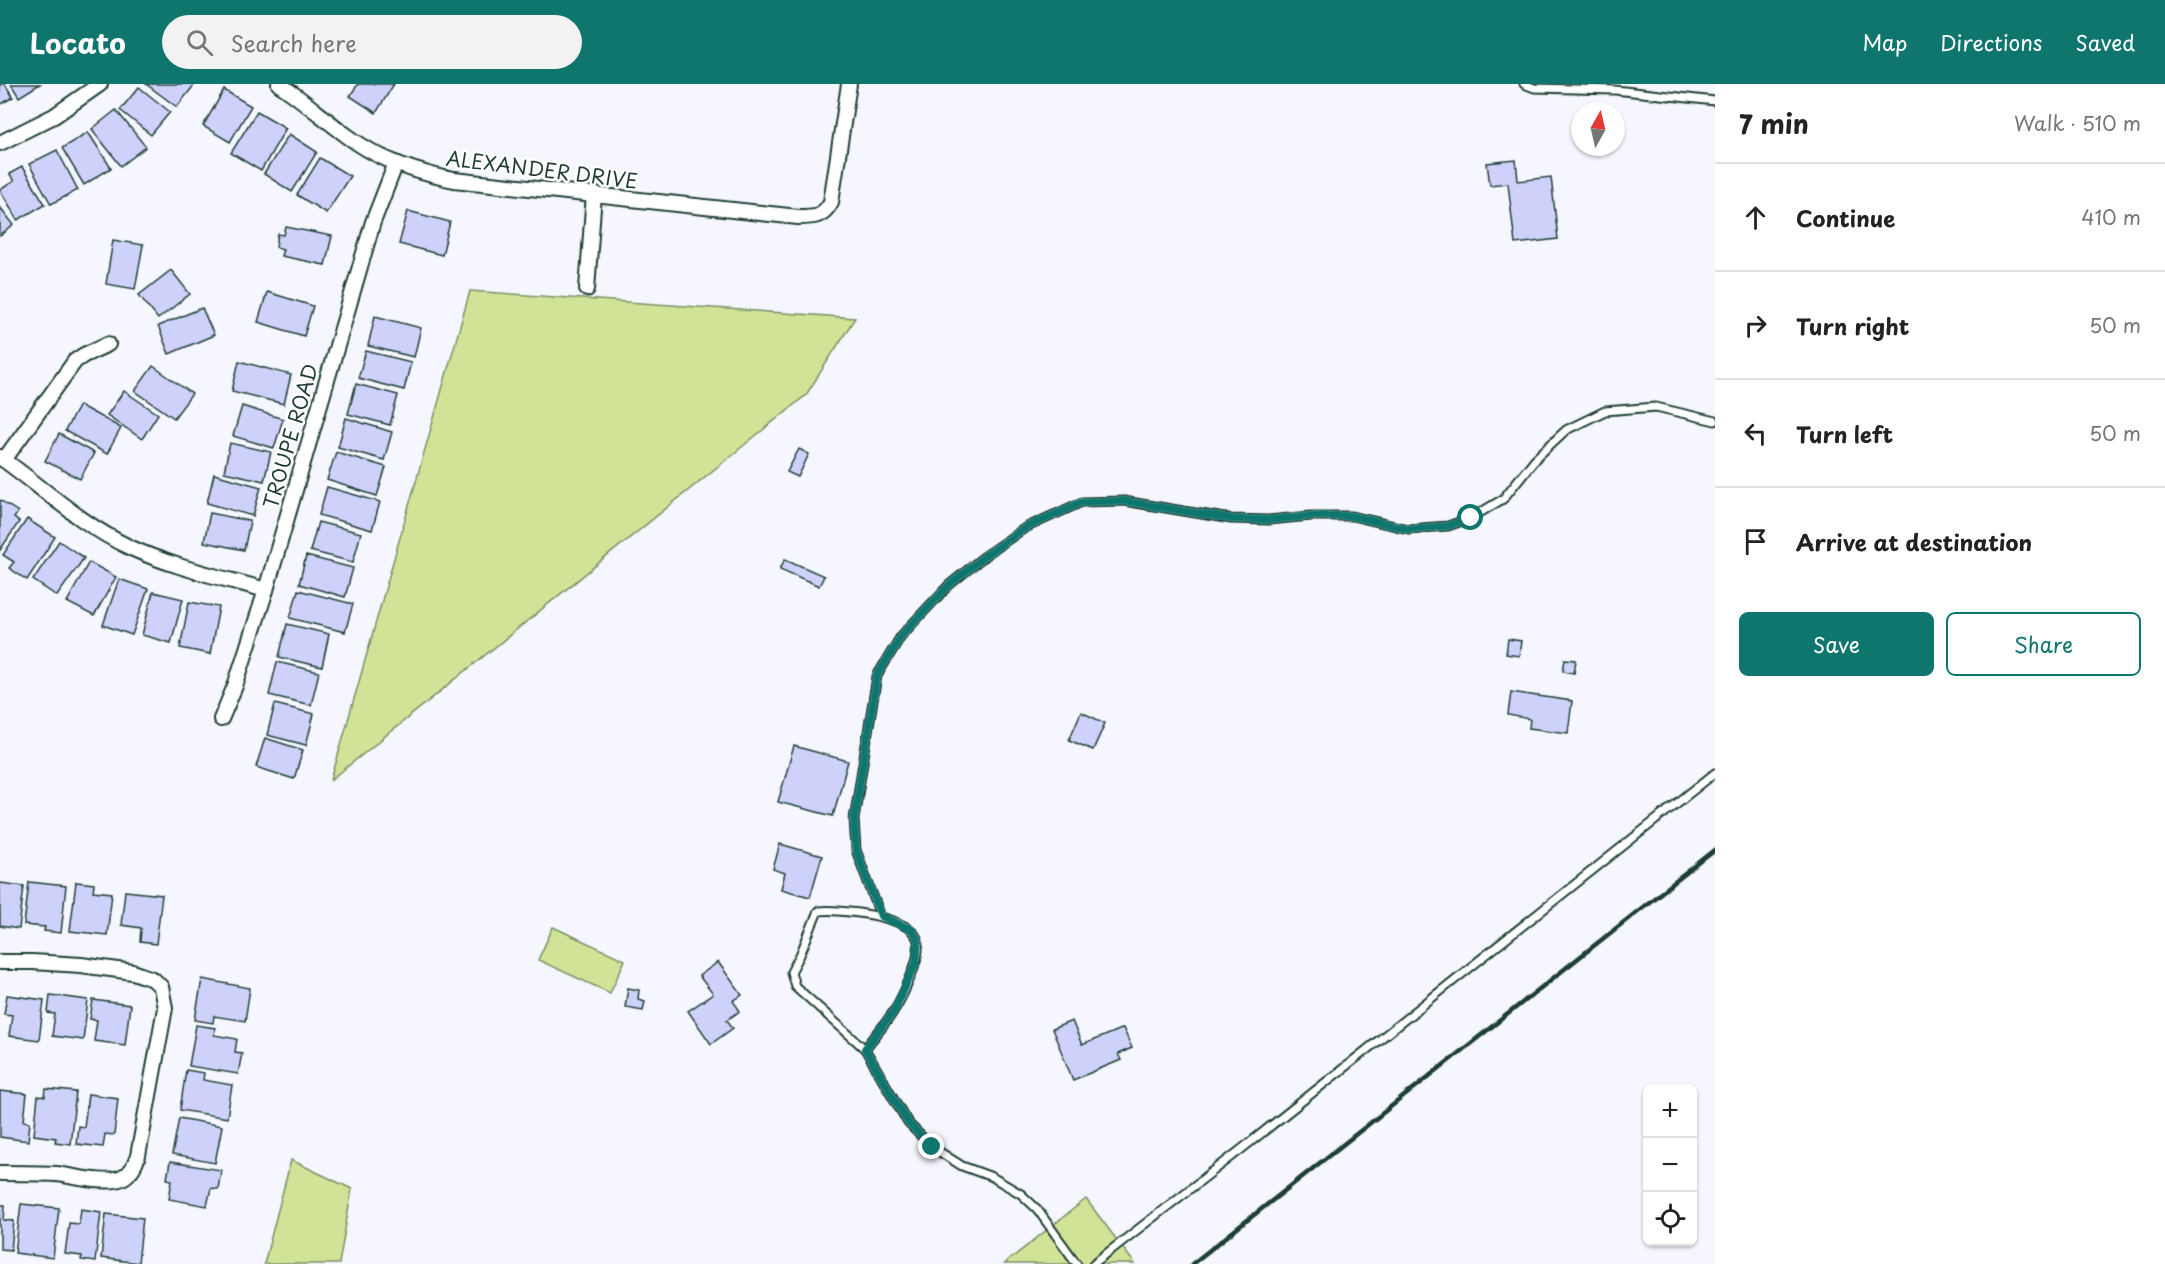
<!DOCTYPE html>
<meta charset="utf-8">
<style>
:root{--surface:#fff;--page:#f2f2f2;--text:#222;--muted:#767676;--line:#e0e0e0;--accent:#0f766e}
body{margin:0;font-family:"Playpen Sans",sans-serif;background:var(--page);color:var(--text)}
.controls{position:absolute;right:18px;bottom:18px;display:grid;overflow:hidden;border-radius:9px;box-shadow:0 2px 4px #0004}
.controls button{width:54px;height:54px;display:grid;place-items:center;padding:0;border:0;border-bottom:2px solid var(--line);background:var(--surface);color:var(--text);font:30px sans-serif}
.compass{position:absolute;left:1571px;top:18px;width:54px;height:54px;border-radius:50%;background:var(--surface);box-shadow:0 2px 4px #0004;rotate:8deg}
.stop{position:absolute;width:18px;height:18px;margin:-14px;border:4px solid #0f766e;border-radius:50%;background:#fff}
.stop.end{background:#0f766e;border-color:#fff;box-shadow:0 2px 6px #0008}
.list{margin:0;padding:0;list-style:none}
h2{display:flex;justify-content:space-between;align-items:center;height:78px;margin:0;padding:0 24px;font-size:26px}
h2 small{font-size:20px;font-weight:400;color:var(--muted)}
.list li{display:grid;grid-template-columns:39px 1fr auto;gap:18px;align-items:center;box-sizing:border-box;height:108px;padding:0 24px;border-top:2px solid var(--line)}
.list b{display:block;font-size:22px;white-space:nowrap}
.list em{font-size:20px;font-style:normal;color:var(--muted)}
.actions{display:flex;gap:12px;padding:18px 24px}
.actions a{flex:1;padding:14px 0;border:2px solid var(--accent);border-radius:9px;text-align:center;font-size:21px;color:var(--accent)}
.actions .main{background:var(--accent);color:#fff}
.icon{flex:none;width:33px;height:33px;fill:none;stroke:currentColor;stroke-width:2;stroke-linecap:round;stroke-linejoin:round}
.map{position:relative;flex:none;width:1715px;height:1180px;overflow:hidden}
header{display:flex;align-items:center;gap:36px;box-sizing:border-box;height:84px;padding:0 30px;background:var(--accent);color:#fff}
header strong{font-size:28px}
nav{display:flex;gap:33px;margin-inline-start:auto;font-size:21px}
.search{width:420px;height:54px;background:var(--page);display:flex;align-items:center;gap:15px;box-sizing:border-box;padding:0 21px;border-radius:33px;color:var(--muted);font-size:22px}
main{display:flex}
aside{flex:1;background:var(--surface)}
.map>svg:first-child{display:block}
.green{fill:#d0e397;stroke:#789066;stroke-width:1.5}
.building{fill:#ced2fb;stroke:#1f3d34;stroke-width:1.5}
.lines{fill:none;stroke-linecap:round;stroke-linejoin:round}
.service-casing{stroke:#1f3d34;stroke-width:11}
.minor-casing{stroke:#1f3d34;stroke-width:18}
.service{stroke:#fff;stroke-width:7}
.minor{stroke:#fff;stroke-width:14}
.rail{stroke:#1f3d34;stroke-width:4.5}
.route{stroke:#0f766e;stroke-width:8}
.labels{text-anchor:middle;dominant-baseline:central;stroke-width:5;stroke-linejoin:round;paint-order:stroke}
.street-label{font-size:20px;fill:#1f3d34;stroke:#fff}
</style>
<header>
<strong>Locato</strong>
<div class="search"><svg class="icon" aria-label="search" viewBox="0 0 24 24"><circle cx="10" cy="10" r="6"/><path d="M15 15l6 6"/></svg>Search here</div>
<nav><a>Map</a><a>Directions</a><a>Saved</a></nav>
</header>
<main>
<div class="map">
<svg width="1715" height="1180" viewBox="0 0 1715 1180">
<rect width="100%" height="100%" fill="#f5f6fe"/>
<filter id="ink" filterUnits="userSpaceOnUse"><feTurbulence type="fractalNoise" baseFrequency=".0167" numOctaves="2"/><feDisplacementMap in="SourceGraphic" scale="12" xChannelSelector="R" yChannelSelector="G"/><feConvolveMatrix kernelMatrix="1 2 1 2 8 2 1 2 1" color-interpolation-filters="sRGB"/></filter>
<g filter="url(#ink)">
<g class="green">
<path d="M470,207L855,234L806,311L331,696Z"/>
<path d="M553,843L625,876L610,909L538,876Z"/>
<path d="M291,1076L352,1105L339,1180H264Z"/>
<path d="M1086,1115L1135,1180H1004Z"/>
</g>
<g class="building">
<path d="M0,0H5L13,13L0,21Z"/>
<path d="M11,0H40L19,13Z"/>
<path d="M146,0H195L177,23Z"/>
<path d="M358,0H394L376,29L350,12Z"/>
<path d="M139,3L170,28L151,51L120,26Z"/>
<path d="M224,6L251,22L230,58L203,42Z"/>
<path d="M116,26L146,63L121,82L92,45Z"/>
<path d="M257,27L286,44L261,87L231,69Z"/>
<path d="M88,48L111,84L84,101L62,64Z"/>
<path d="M289,50L317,68L292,108L264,90Z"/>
<path d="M57,66L78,106L51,120L29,80Z"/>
<path d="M320,74L350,92L326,129L297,111Z"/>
<path d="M1516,76L1518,97L1551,93L1558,155L1515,160L1508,99L1490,101L1487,79Z"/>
<path d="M22,83L45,120L18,136L0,106L14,97L9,90Z"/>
<path d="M0,123L14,141L0,152Z"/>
<path d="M408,127L450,138L442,171L399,160Z"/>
<path d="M286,143L332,152L325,181L281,172L283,165L276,163L278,150L284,151Z"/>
<path d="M113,156L143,161L135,205L106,200Z"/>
<path d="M171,186L190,210L158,235L139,211Z"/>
<path d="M267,208L313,222L304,252L258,238Z"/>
<path d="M202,224L214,251L169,270L158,242Z"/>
<path d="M375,232L421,244L414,273L368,262Z"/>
<path d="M366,267L411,278L404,306L358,294Z"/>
<path d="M239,277L291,291L284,320L232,307Z"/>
<path d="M153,282L192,310L174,334L135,307Z"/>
<path d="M356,300L398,311L390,341L348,330Z"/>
<path d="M124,307L158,330L142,355L107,331Z"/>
<path d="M79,321L121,344L107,370L65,347Z"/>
<path d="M242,322L283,335L274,364L233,352Z"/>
<path d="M346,334L392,348L384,376L338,363Z"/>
<path d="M59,350L94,369L80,395L45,377Z"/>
<path d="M230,359L271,368L264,397L224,388Z"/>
<path d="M799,365L809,370L798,393L787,388Z"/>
<path d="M336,368L386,383L377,412L327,396Z"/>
<path d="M214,390L261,403L253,432L207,419Z"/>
<path d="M327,403L380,418L372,446L319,431Z"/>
<path d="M0,416L18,428L14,434L19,438L0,466Z"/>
<path d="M210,429L250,437L244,466L204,458Z"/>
<path d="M27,435L55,453L27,496L9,484L14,478L3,471Z"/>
<path d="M318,438L361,449L353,478L310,467Z"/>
<path d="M59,457L84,474L57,512L33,496Z"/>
<path d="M306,472L353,484L345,513L299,500Z"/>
<path d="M785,475L824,492L819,502L780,485Z"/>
<path d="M89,478L116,493L94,532L67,518Z"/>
<path d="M119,495L148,505L132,551L103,541Z"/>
<path d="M298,506L353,520L345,548L290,534Z"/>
<path d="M153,508L183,515L171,559L142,551Z"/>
<path d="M189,518L219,523L210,570L180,564Z"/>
<path d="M287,540L329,550L322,583L279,573Z"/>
<path d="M1508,555L1521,557L1519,572L1506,570Z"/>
<path d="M1565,575L1576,576L1574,589L1563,587Z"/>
<path d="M277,578L319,588L311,621L269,611Z"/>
<path d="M1511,608L1572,617L1568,649L1529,644L1530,635L1508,631Z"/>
<path d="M275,620L314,630L306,661L267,651Z"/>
<path d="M1081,628L1105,639L1093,666L1069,656Z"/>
<path d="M265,654L303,666L294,695L256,683Z"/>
<path d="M794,662L848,677L833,732L778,718Z"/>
<path d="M780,760L822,772L810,813L781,805L785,789L773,785Z"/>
<path d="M29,798L66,802L61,849L44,847L45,843L24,841Z"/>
<path d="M76,798L94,800L93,807L112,809L107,851L70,847Z"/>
<path d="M0,799L24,802L19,845L0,842Z"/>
<path d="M125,807L162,811L156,860L140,858L141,844L121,841Z"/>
<path d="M718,878L742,911L733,917L740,927L727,936L733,944L711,960L688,927L713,910L699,892Z"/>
<path d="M202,895L250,904L245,937L214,932L213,939L195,936Z"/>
<path d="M628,904L639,906L638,915L645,917L643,926L625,923Z"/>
<path d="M7,911L44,916L39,956L9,952L12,931L4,930Z"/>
<path d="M50,911L88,916L83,956L52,952L55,930L48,929Z"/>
<path d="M93,916L130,921L125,961L94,957L97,936L90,935Z"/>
<path d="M1072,937L1082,961L1123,944L1132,964L1118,970L1121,976L1073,996L1052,945Z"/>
<path d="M196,941L215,944L214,951L237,955L235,968L242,969L238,990L189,982Z"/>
<path d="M186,986L204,989L203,996L232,1001L227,1034L180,1026Z"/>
<path d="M46,1005L76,1008L70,1060L55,1058L56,1054L34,1051L38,1012L45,1013Z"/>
<path d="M0,1007L27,1010L24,1037L30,1038L28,1057L0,1053Z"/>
<path d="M88,1010L118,1014L114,1051L105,1050L103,1063L76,1060L78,1042L84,1043Z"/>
<path d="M179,1034L222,1042L215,1079L172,1071Z"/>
<path d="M170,1078L221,1086L218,1105L211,1104L207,1122L169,1115L172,1096L167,1095Z"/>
<path d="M21,1120L59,1124L53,1174L15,1169Z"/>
<path d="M0,1121H5L4,1136L14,1137L11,1166L0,1165Z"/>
<path d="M81,1125L101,1128L95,1178L81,1176L82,1172L65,1170L69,1139L79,1140Z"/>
<path d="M106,1130L143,1134L138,1179L101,1174Z"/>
</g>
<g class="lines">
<defs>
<g id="service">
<path d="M1524,0L1534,4L1615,6L1715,17"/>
<path d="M881,833L856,766L854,735L877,592L901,552L948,502L987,470L1025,444L1082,418L1124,417L1231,435L1268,436L1311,432H1352L1408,445L1448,442L1471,434L1503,415L1535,375L1566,346L1605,327L1656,323L1715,337"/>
<path d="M865,965C874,953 885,941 893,928C902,914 924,870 917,854C907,831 840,825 818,827L800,871L791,888L795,902L865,965L908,1039L932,1063L962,1082L992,1093L1021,1110L1037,1125L1077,1180"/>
<path d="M1093,1180L1243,1064L1715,689"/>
</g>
<g id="minor">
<path d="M279,0C313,22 343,54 380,72C404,84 429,91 454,96L798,133C814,133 823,133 831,118L849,0"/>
<path d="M0,59L54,32L100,0"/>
<path d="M587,205L594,110"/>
<path d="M0,373C42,403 82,441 129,463C172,483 220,493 266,506"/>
<path d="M4,376L75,277L84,271L108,260"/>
<path d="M221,635L235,602L266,506L373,138L396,79"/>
<path d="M0,878H32L81,881L133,888L153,895L161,903L165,924L138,1072C135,1081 131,1090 122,1094C106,1101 74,1092 56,1090C38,1089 19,1089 0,1089"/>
</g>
</defs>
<use href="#service" class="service-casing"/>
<use href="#minor" class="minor-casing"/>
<use href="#service" class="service"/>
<use href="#minor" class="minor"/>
<path class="rail" d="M1192,1180L1715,766"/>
</g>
</g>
<g class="lines" filter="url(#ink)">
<path class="route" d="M932,1063L908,1039L865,965L894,927L916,879L918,856L912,846L881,832L856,766L854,735L877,592L901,552L948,502L987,470L1025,444L1082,418L1124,417L1231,435L1268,436L1311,432H1352L1408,445L1448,442L1471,434"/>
</g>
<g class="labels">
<g class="street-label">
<text transform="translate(542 85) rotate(7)">ALEXANDER DRIVE</text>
<text transform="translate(290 352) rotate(-74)">TROUPE ROAD</text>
</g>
</g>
</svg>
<div class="controls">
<button>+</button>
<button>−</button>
<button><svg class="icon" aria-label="locate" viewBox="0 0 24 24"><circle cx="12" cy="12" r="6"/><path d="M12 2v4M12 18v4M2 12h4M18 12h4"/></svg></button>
</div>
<svg class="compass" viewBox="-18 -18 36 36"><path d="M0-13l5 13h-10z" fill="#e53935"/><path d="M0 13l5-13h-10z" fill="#767676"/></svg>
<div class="stop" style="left:1471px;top:434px"></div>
<div class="stop end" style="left:932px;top:1063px"></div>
</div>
<aside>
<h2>7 min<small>Walk · 510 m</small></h2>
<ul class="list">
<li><svg class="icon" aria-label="ahead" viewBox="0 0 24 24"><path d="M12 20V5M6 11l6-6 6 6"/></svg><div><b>Continue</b></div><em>410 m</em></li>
<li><svg class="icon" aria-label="right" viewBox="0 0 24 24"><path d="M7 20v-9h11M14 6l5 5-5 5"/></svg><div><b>Turn right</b></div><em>50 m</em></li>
<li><svg class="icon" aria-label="left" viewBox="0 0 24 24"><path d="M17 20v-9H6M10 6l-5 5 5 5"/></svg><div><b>Turn left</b></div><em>50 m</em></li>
<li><svg class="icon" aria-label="arrive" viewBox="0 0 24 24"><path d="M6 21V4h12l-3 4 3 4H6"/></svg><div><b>Arrive at destination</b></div></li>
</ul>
<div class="actions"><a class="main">Save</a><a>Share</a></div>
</aside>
</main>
